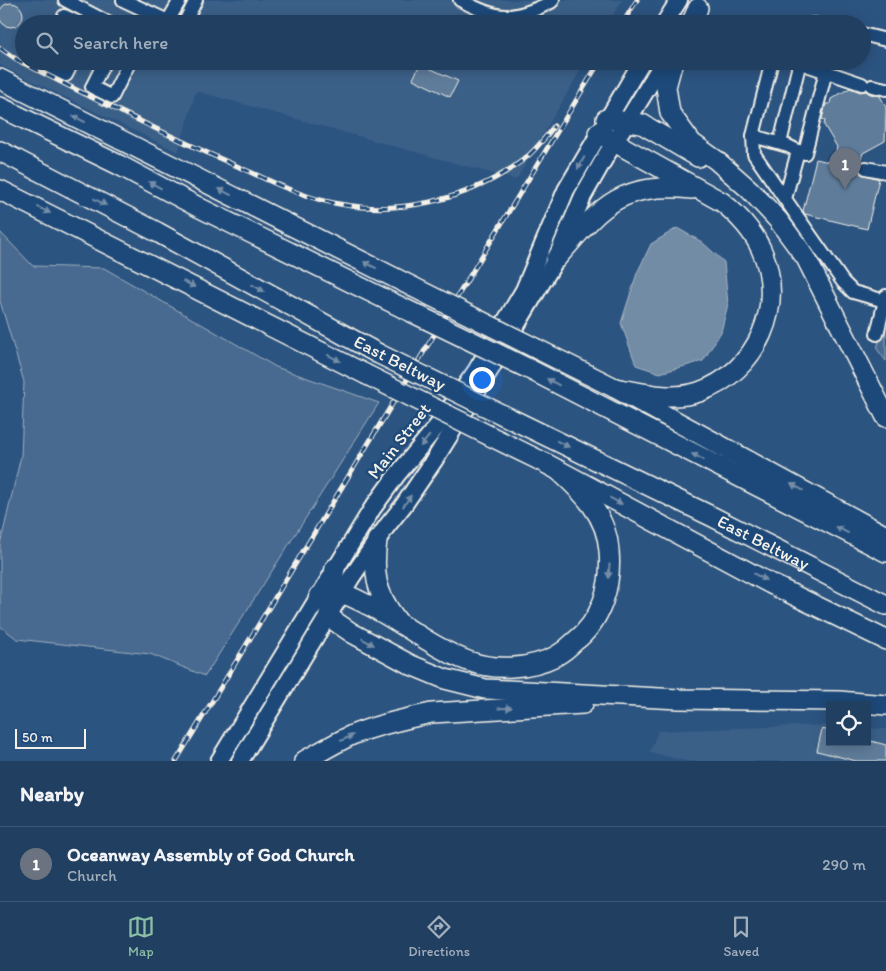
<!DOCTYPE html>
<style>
:root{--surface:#213f61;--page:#2d4a6a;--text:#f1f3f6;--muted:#a2afbd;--line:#3e5876;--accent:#8abfa5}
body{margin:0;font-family:Itim,sans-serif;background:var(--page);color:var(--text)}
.controls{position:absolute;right:15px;bottom:15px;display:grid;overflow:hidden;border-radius:0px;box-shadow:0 2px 12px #0003}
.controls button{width:45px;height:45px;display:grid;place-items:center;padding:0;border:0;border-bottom:1px solid var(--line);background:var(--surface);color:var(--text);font:25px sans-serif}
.scale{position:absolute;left:15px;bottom:12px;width:71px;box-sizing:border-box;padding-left:5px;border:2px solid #f4f1e8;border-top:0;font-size:14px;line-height:18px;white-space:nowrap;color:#f4f1e8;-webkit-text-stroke:4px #1f4a7a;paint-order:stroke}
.you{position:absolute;left:481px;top:379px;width:18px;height:18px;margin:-12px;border:4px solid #fff;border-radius:50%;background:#1a73e8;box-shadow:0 0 0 8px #1a73e833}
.badge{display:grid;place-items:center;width:32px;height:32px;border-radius:50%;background:var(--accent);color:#fff;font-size:16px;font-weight:700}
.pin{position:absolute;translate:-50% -41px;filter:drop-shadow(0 1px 2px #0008)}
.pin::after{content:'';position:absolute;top:26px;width:18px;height:15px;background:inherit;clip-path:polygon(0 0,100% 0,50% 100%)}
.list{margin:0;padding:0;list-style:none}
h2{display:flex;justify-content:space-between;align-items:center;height:65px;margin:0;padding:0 20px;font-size:21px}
h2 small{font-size:16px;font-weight:400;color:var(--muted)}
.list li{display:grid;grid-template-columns:32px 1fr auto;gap:15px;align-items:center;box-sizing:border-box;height:75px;padding:0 20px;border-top:1px solid var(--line)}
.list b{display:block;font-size:19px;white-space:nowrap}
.list p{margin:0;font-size:16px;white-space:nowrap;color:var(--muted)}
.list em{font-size:16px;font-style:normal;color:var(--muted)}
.icon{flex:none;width:28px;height:28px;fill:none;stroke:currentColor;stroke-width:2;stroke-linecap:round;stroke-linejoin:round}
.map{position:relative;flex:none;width:886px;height:761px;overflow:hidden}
.search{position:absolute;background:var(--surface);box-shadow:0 2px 12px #0003;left:15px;right:15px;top:15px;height:55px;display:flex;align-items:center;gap:12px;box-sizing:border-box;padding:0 18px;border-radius:28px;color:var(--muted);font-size:19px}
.sheet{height:140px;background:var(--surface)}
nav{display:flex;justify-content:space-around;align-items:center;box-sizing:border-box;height:70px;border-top:1px solid var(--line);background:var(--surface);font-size:14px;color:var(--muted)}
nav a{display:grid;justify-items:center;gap:2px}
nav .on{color:var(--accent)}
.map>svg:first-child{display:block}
.built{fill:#3b6088}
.green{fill:#496b90;stroke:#9eaebc}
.water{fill:#738ca6;stroke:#a7b4c0}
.building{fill:#5e7b9a;stroke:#f4f1e8}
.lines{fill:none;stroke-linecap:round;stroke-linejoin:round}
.minor-casing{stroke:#f4f1e8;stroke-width:16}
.major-casing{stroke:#f4f1e8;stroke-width:20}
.highway-casing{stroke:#f4f1e8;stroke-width:22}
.minor{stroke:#1f4a7a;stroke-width:12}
.major{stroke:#1f4a7a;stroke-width:16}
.highway{stroke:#1f4a7a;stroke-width:19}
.rail-casing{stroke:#f4f1e8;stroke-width:5}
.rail{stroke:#1f4a7a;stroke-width:3;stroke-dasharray:9;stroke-linecap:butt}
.highway-bridge-casing{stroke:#f4f1e8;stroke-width:22;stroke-linecap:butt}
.highway-bridge{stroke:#1f4a7a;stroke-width:19}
.oneway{fill:#748da6}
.labels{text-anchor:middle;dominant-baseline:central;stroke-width:5;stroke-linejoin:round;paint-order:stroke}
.street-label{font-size:18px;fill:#f4f1e8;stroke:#1f4a7a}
</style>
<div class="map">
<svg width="886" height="761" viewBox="0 0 886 761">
<rect width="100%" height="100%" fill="#2c5481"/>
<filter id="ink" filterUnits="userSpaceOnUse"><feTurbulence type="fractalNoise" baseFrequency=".02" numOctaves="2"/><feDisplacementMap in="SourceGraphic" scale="10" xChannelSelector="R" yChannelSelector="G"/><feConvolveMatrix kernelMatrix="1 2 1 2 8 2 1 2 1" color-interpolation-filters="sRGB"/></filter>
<g filter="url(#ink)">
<g class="built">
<path d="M0,0H622L608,24H24V61H586L516,180L196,91L178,152L0,65Z"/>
<path d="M829,725L830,742H867V728L886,729V761H685L650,752L658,731Z"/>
</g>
<g class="green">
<path d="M0,232L33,266L104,268L276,367L379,403L205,676L150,654L17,639L0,626V545L21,456L24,382L0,301Z"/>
<path d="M886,314V361L877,349Z"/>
</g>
<path class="water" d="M677,228L702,242L724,262L728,304L721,332L703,361L660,373L636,365L621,323L637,273L651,244Z"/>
<g class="building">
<circle cx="11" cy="15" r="12"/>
<path d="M420,64L458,81L450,97L413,79Z"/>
<path d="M850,88L860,92L866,91L870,94L880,96L886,107L885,141L863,153L858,167L861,174L879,179L867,229L805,214L803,211L816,159L833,163L837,147L824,125L825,120L822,119L826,104H830L831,99Z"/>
<path d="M822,729L830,731V742H867V740L886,745V761H856L817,751Z"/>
</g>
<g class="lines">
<defs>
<g id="minor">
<path d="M65,0L111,24"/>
<path d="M123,0L168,21L180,0"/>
<path d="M460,0C499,20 511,22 551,2L553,0"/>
<path d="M60,24L64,16L81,24"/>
<path d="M184,24L196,0"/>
<path d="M813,24H815"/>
<path d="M862,34L886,40"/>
<path d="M42,61L41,63L66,75L73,61"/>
<path d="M105,61L92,87L112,97L130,61"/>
<path d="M772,61L753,136L754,154L785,199"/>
<path d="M795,61L862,84"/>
<path d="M826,71L805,153L798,151L785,199L843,282L853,292L885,301"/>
<path d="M872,86L886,89"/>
<path d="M753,136L788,146L798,151"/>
<path d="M780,143L800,61"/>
<path d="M866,168L886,172"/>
<path d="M877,334L886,296"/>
</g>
<g id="major">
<path d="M664,24L679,0"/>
<path d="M513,331L556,259L583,196L607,154L664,61"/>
<path d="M219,761L372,509L396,476L438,425L476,371L524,290L566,190L642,61"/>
<path d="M240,761L351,578L387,526L403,506L435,459L493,365"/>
</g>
<g id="highway">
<path d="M691,24L698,8"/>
<path d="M673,61L666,87L670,113L692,143L716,160L750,190L778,220L806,258L886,417"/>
<path d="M0,79L413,287"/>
<path d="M0,107L119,165L200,208L403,308"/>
<path d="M606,119L642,124L698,157"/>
<path d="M598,133L722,202C738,215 752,229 761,249C787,305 757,372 699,392C671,401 643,393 615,388"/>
<path d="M0,151L157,232L377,353"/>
<path d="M0,190L365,374"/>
<path d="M556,259C601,207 618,182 692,189"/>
<path d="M537,349L615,388L886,536"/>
<path d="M529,369L886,552"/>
<path id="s1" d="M503,415L713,517L886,605"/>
<path d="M490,436L545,463L771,584L886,640"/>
<path d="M377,540C373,572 375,592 396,619"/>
<path d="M335,568L329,602V614L333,620L352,633L411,665L445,679L485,689L679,699L839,701L886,705"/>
<path d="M319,596C343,589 351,597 372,607C404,624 435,649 468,661C495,671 530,669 556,656C563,652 569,647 574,642C602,621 612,584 609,551C607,515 582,492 558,470"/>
<path d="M304,761C320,752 335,743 352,735C377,725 405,719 432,713L583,704"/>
</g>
</defs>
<use href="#minor" class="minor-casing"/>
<use href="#major" class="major-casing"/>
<use href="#highway" class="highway-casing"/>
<use href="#minor" class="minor"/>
<use href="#major" class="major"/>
<use href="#highway" class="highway"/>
<defs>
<g id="rail">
<path d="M622,24L637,0"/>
<path d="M0,48L19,61C91,97 163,134 237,166C266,179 295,194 325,201C392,218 469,201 523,160C535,151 545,138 554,126"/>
<path d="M176,761L600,61"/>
</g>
</defs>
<use href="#rail" class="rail-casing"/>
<use href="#rail" class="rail"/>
<defs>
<g id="highway-bridge">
<path d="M413,287L537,349"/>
<path d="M403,308L529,369"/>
<path d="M377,353L503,415"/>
<path d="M365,374L490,436"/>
</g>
</defs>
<use href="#highway-bridge" class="highway-bridge-casing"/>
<use href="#highway-bridge" class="highway-bridge"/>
</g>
<defs><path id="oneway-solid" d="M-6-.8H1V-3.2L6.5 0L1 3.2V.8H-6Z" transform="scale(1.25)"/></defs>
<g class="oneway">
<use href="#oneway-solid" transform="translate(79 119) rotate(-153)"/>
<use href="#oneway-solid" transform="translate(581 163) rotate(119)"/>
<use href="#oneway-solid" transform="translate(155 185) rotate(-152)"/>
<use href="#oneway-solid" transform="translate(225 192) rotate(-153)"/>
<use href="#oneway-solid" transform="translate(100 202) rotate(28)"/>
<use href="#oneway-solid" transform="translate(44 210) rotate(27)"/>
<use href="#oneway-solid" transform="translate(370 265) rotate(-153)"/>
<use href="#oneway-solid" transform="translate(189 284) rotate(27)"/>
<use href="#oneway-solid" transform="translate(258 288) rotate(29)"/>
<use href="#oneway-solid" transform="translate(334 358) rotate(27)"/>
<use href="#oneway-solid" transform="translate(553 382) rotate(-152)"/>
<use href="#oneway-solid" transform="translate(425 441) rotate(130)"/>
<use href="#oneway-solid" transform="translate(563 444) rotate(26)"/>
<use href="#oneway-solid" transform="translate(698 457) rotate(-153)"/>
<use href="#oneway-solid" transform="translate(797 487) rotate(-151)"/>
<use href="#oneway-solid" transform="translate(407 501) rotate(-55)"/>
<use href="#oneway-solid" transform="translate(616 501) rotate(28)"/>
<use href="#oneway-solid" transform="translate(842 530) rotate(-153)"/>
<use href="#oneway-solid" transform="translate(609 571) rotate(94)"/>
<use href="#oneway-solid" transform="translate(760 577) rotate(28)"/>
<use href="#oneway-solid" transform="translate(368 642) rotate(28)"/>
<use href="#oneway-solid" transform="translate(505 708) rotate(-3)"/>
<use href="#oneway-solid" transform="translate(347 738) rotate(-25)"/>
</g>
</g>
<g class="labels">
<g class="street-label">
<text transform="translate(400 363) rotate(27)">East Beltway</text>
<text transform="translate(399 441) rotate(-52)">Main Street</text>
<text stroke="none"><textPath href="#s1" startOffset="290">East Beltway</textPath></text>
</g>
</g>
</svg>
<div class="controls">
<button><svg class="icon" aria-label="locate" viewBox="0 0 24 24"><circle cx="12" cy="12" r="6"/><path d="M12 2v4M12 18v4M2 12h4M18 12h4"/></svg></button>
</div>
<div class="scale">50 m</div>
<div class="you"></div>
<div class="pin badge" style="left:845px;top:189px;background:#6b7280">1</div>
<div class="search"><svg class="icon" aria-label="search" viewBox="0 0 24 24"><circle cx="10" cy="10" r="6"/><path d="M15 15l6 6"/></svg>Search here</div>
</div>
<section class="sheet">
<h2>Nearby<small></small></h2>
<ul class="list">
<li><span class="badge" style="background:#6b7280">1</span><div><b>Oceanway Assembly of God Church</b><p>Church</p></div><em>290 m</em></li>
</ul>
</section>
<nav>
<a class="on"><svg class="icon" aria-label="map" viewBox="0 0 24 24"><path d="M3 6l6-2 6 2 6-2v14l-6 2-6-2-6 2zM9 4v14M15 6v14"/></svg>Map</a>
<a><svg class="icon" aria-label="directions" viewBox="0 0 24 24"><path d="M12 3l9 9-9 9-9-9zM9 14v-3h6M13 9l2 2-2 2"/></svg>Directions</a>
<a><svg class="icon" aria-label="saved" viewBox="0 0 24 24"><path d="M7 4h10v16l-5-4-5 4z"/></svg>Saved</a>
</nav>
